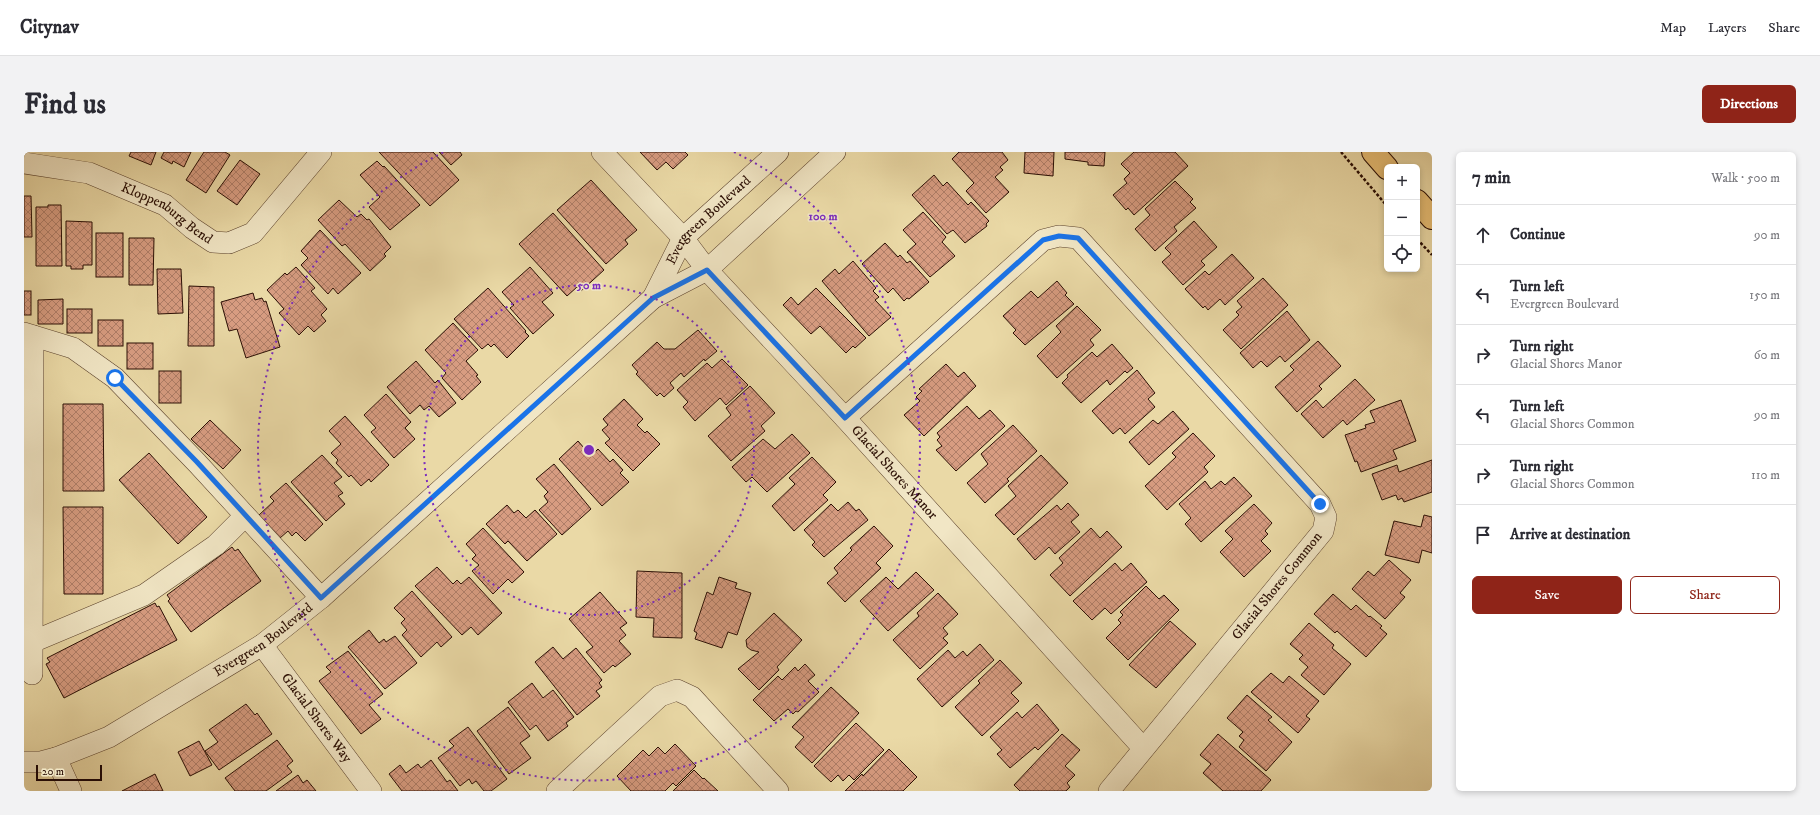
<!DOCTYPE html>
<meta charset="utf-8">
<style>
:root{--surface:#fff;--page:#f2f2f3;--text:#2b2b33;--muted:#7c7c81;--line:#e1e1e2;--accent:#8f2418}
body{margin:0;font-family:"IM FELL DW Pica",serif;background:var(--page);color:var(--text)}
.controls{position:absolute;right:12px;top:12px;display:grid;overflow:hidden;border-radius:6px;box-shadow:0 2px 6px #0003}
.controls button{width:36px;height:36px;display:grid;place-items:center;padding:0;border:0;border-bottom:1px solid var(--line);background:var(--surface);color:var(--text);font:20px sans-serif}
.scale{position:absolute;left:12px;bottom:10px;width:66px;box-sizing:border-box;padding-left:4px;border:2px solid #2b0f05;border-top:0;font-size:11px;line-height:14px;white-space:nowrap;color:#2b0f05;-webkit-text-stroke:3px #f1e6c5;paint-order:stroke}
.stop{position:absolute;width:12px;height:12px;margin:-9px;border:3px solid #1a73e8;border-radius:50%;background:#fff}
.stop.end{background:#1a73e8;border-color:#fff;box-shadow:0 1px 4px #0008}
.list{margin:0;padding:0;list-style:none}
h2{display:flex;justify-content:space-between;align-items:center;height:52px;margin:0;padding:0 16px;font-size:17px}
h2 small{font-size:13px;font-weight:400;color:var(--muted)}
.list li{display:grid;grid-template-columns:26px 1fr auto;gap:12px;align-items:center;box-sizing:border-box;height:60px;padding:0 16px;border-top:1px solid var(--line)}
.list b{display:block;font-size:15px;white-space:nowrap}
.list p{margin:0;font-size:13px;white-space:nowrap;color:var(--muted)}
.list em{font-size:13px;font-style:normal;color:var(--muted)}
.actions{display:flex;gap:8px;padding:12px 16px}
.actions a{flex:1;padding:9px 0;border:1px solid var(--accent);border-radius:6px;text-align:center;font-size:14px;color:var(--accent)}
.actions .main{background:var(--accent);color:#fff}
.icon{flex:none;width:22px;height:22px;fill:none;stroke:currentColor;stroke-width:2;stroke-linecap:round;stroke-linejoin:round}
.map{position:relative;flex:none;width:1408px;height:639px;overflow:hidden;border-radius:6px}
header{display:flex;align-items:center;gap:24px;box-sizing:border-box;height:56px;padding:0 20px;background:var(--surface);border-bottom:1px solid var(--line)}
header strong{font-size:19px}
nav{display:flex;gap:22px;margin-inline-start:auto;font-size:14px}
.intro{display:flex;align-items:center;justify-content:space-between;box-sizing:border-box;height:96px;padding:0 24px}
h1{margin:0;font-size:28px}
.button{padding:10px 18px;border-radius:6px;background:var(--accent);color:#fff;font-size:14px;font-weight:700}
main{display:flex;gap:24px;padding:0 24px}
aside{flex:1;background:var(--surface);border-radius:6px;box-shadow:0 2px 6px #0003}
.map>svg:first-child{display:block}
.building{fill:url(#building-cross-hatch);stroke:#2b0f05}
.lines{fill:none;stroke-linecap:round;stroke-linejoin:round}
.minor-casing{stroke:#5b422d;stroke-width:22}
.major-casing{stroke:#2b0f05;stroke-width:24}
.path{stroke:#2b0f05;stroke-width:2.5;stroke-dasharray:3 2;stroke-linecap:butt}
.minor{stroke:#f1e6c5;stroke-width:21}
.major{stroke:#e5bc73;stroke-width:22}
.route{stroke:#1a73e8;stroke-width:5}
.ring{fill:none;stroke:#7b2cbf;stroke-width:2;stroke-dasharray:2 4}
.labels{text-anchor:middle;dominant-baseline:central;stroke-width:3;stroke-linejoin:round;paint-order:stroke}
.street-label{font-size:14px;fill:#2b0f05;stroke:#f1e6c5}
.centre{fill:#7b2cbf;stroke:#f1e6c5;stroke-width:2}
.ring-label{font-size:12px;text-anchor:middle;font-weight:bold;fill:#7b2cbf;stroke:#f1e6c5;stroke-width:3;stroke-linejoin:round;paint-order:stroke}
</style>
<header>
<strong>Citynav</strong>
<nav><a>Map</a><a>Layers</a><a>Share</a></nav>
</header>
<div class="intro"><h1>Find us</h1><a class="button">Directions</a></div>
<main>
<div class="map">
<svg width="1408" height="639" viewBox="0 0 1408 639">
<defs>
<pattern id="building-cross-hatch" width="8" height="8" patternUnits="userSpaceOnUse"><rect width="8" height="8" fill="#d79c81"/><path d="M0 0l8 8M0 8l8-8" fill="none" stroke="#af7e68"/></pattern>
</defs>
<rect width="100%" height="100%" fill="#ead9a6"/>
<filter id="stains"><feTurbulence type="fractalNoise" baseFrequency=".005" numOctaves="4"/><feColorMatrix values="0 0 0 0 .2 0 0 0 0 .09 0 0 0 0 .02 0 0 0 .5 -.17"/></filter>
<radialGradient id="worn" r=".72"><stop offset=".6" stop-color="#630" stop-opacity="0"/><stop offset="1" stop-color="#630" stop-opacity=".3"/></radialGradient>
<g class="building">
<path d="M107,0H132L127,13L105,4Z"/>
<path d="M140,0H167L160,15L149,9L148,12L137,6Z"/>
<path d="M180,0H201L206,3L182,41L162,28Z"/>
<path d="M355,0H409L435,28L406,54Z"/>
<path d="M415,0H436L438,3L427,13Z"/>
<path d="M616,0H661L664,3L649,17L642,10L633,18Z"/>
<path d="M935,0H978L984,8L976,15L979,18L971,25L985,40L962,61L942,39L950,31L928,7Z"/>
<path d="M1001,0H1030L1029,24L1000,21Z"/>
<path d="M1041,0H1081L1080,14L1064,13V10L1041,7Z"/>
<path d="M1110,0H1151L1164,14L1110,63L1104,56L1102,58L1089,43L1103,31L1100,27L1106,21L1097,12Z"/>
<path d="M216,8L236,22L213,53L193,39Z"/>
<path d="M353,9L359,15L360,14L396,53L366,78L345,55L356,45L336,23Z"/>
<path d="M910,23L919,34L923,30L944,53L947,50L965,69L962,72L963,74L941,91L929,78L923,82L888,43Z"/>
<path d="M567,28L613,78L601,88L604,92L582,112L533,58Z"/>
<path d="M1151,29L1169,47L1166,50L1172,56L1150,75L1153,79L1131,99L1111,77L1126,63L1121,57Z"/>
<path d="M0,44H7L8,85H0Z"/>
<path d="M315,48L333,65L337,62L343,68L345,67L367,95L360,102L362,104L346,119L321,92L318,94L294,68Z"/>
<path d="M24,53H37L38,114H12V55H24Z"/>
<path d="M899,60L922,85L918,90L931,104L906,125L883,100L892,92L879,78Z"/>
<path d="M529,61L580,118L557,139L553,135L543,144L495,92Z"/>
<path d="M42,69L68,70V113H59V117H47V114H42Z"/>
<path d="M1170,69L1193,95L1177,109L1181,113L1159,133L1138,110L1147,102L1141,96Z"/>
<path d="M296,78L337,121L314,142L309,136L304,142L277,113L284,106L277,99Z"/>
<rect x="72" y="81" width="27" height="44"/>
<path d="M105,86H130L129,133H105Z"/>
<path d="M861,91L874,105L876,103L883,111L886,109L905,130L885,147L883,146L880,149L869,136L864,141L838,112Z"/>
<path d="M1208,102L1230,126L1201,153L1196,147L1184,158L1181,154L1179,156L1161,137L1181,119L1185,123Z"/>
<path d="M829,109L852,136L849,139L855,145L851,148L867,165L845,184L798,129L811,117L815,122Z"/>
<path d="M272,115L291,136L287,139L303,157L297,163L302,169L290,180L284,174L275,183L255,161L260,157L243,138L261,121L263,123Z"/>
<path d="M506,115L529,141L518,150L530,163L509,182L486,156L490,153L478,140Z"/>
<path d="M133,117H157L159,161L134,162Z"/>
<path d="M1239,126L1264,153L1217,197L1199,178L1215,163L1212,160L1218,155L1213,149Z"/>
<path d="M1033,129L1043,141L1041,143L1050,152L1001,193L989,181L992,178L979,164L1007,139L1014,146Z"/>
<path d="M165,134L190,135V194H164Z"/>
<path d="M464,136L502,179L501,180L505,184L483,206L470,192L467,195L464,192L458,197L430,167Z"/>
<path d="M792,136L842,186L831,196L829,194L822,201L796,174L787,182L759,153L767,145L774,153Z"/>
<rect x="0" y="139" width="7" height="24"/>
<path d="M229,141L231,148L238,146L240,150L242,149L256,195L222,206L213,177L205,179L197,150Z"/>
<path d="M39,147V172H14V148Z"/>
<path d="M1053,154L1077,178L1066,188L1070,193L1033,226L1013,204L1037,180L1032,174Z"/>
<rect x="43" y="157" width="25" height="24"/>
<path d="M1263,159L1286,188L1261,210L1256,204L1243,215L1237,209L1229,216L1216,201Z"/>
<rect x="74" y="168" width="25" height="26"/>
<path d="M429,171L454,198L442,209L454,223L452,224L457,230L438,248L418,226L422,221L401,198Z"/>
<path d="M674,178L693,199L681,209L680,207L660,225L657,221L646,231L650,236L640,245L636,241L633,244L612,222L614,220L608,213L633,190L640,197H651Z"/>
<path d="M1294,189L1317,214L1295,234L1298,237L1273,260L1251,235L1270,218L1266,214Z"/>
<rect x="103" y="191" width="26" height="26"/>
<path d="M1088,192L1109,216L1103,221L1101,219L1086,233L1083,228L1057,251L1038,231L1044,225L1043,223L1068,200L1073,205Z"/>
<path d="M698,207L724,233L702,253L696,246L671,269L659,255L664,250L653,238L683,211L688,216Z"/>
<path d="M392,209L411,231L414,228L432,251L415,265L405,254L400,258L396,253L386,262L363,235Z"/>
<path d="M922,212L934,225L940,220L952,234L900,284L880,263L896,249L892,245L898,239L895,237Z"/>
<path d="M1113,218L1131,241L1124,247L1131,255L1101,282L1096,276L1089,282L1068,259Z"/>
<rect x="135" y="219" width="22" height="32"/>
<path d="M1331,227L1351,248L1323,273L1319,268L1299,286L1277,262L1292,248L1299,256Z"/>
<path d="M726,234L751,261L737,274L741,279L707,309L684,284L707,263L702,256Z"/>
<path d="M362,242L387,270L381,276L391,287L370,306L347,280L352,276L340,263Z"/>
<path d="M600,247L619,267L613,273L621,281L623,279L636,292L609,319L581,291L586,287L578,278L584,273L579,267Z"/>
<path d="M1377,248L1392,289L1369,298L1373,307L1337,320L1333,309L1331,310L1321,283L1342,276L1341,273L1351,270L1346,259Z"/>
<path d="M39,252H79L80,339H39Z"/>
<path d="M943,254L955,267L966,258L981,274L932,319L912,298L918,294L913,288L916,285L913,281Z"/>
<path d="M1149,259L1165,277L1125,313L1105,290L1129,268L1134,272Z"/>
<path d="M321,264L365,313L347,330L345,327L337,334L327,323L325,325L312,311L314,308L307,301L317,292L305,279Z"/>
<path d="M186,268L217,298L199,317L167,287Z"/>
<path d="M989,273L1013,299L983,327L985,329L961,351L943,331L964,312L957,302Z"/>
<path d="M1169,281L1191,304L1180,315L1184,320L1143,358L1121,334L1152,305L1148,301Z"/>
<path d="M768,282L786,301L743,340L728,325L722,330L708,315L739,287L751,297Z"/>
<path d="M554,289L567,304L574,297L586,310L589,307L599,318L596,321L605,330L578,354L535,307Z"/>
<path d="M125,301L183,365L154,392L95,328Z"/>
<path d="M298,303L318,325L310,331L319,341L314,344L321,352L302,369L267,330Z"/>
<path d="M1017,303L1044,331L990,383L971,363L992,344L984,334Z"/>
<path d="M788,305L812,330L799,343L804,348L770,379L748,354L771,332L765,326Z"/>
<path d="M1408,308V340L1380,350L1378,346L1374,348L1372,343L1358,348L1348,322L1373,313L1375,320Z"/>
<path d="M530,312L567,357L538,383L515,358L524,350L520,344L524,340L512,327Z"/>
<path d="M1210,325L1228,344L1177,390L1161,372L1167,366L1155,352L1181,329L1187,337L1197,329L1201,333Z"/>
<path d="M262,331L299,372L281,389L272,380L268,384L264,379L256,386L235,363L250,349L246,345Z"/>
<path d="M824,350L832,359L835,357L844,368L800,405L788,393L791,390L780,378L807,352L814,359Z"/>
<path d="M1044,351L1055,363L1047,370L1056,380L1031,402L1025,395L1011,408L993,387L1033,353L1037,358Z"/>
<path d="M1230,352L1248,371L1241,379L1244,382L1237,389L1247,399L1220,425L1196,400L1209,387L1201,379Z"/>
<path d="M483,353L490,361L494,358L502,366L511,358L533,382L503,409L484,389L481,392L462,372Z"/>
<path d="M39,355H79V442H40Z"/>
<path d="M1400,363L1408,365V401L1398,398L1395,411L1361,403L1370,369L1397,375Z"/>
<path d="M850,374L869,394L852,411L857,416L821,450L803,431L814,421L810,416L828,398L826,396Z"/>
<path d="M459,376L500,420L488,431L484,427L469,442L448,419L455,413L448,407L452,403L442,392Z"/>
<path d="M1067,376L1076,386L1083,379L1098,395L1046,444L1026,423L1039,411L1035,406Z"/>
<path d="M208,395L211,399L214,397L237,429L167,480L144,449L146,447L143,443Z"/>
<path d="M1365,408L1387,428L1376,441L1381,445L1361,467L1328,437L1344,419L1350,424Z"/>
<path d="M1091,411L1098,419L1107,411L1123,430L1087,462L1081,456L1068,468L1049,449Z"/>
<path d="M413,415L429,432L433,428L437,432L445,425L478,461L454,483L447,475L438,483L391,434Z"/>
<path d="M613,419L658,421V486L629,485L630,466L612,465Z"/>
<path d="M892,420L910,438L864,479L836,449L862,425L874,437Z"/>
<path d="M695,425L713,431L711,436L727,441L713,483L704,480L698,496L671,487L673,481L670,479L683,440L689,443Z"/>
<path d="M1122,434L1135,447L1140,443L1155,458L1104,508L1082,486L1097,471L1094,468L1099,463L1096,460Z"/>
<path d="M388,439L428,485L417,495L413,490L397,505L378,483L383,478L377,471L381,467L370,456Z"/>
<path d="M576,440L603,471L596,476L602,483L595,489L607,502L591,515L589,513L580,521L562,500L569,495L545,467Z"/>
<path d="M914,441L934,462L919,476L924,482L919,486L924,491L896,517L869,488L895,464L893,461Z"/>
<path d="M1309,442L1327,458L1332,453L1345,465L1346,464L1358,474L1356,476L1363,482L1342,505L1313,479L1311,481L1290,462Z"/>
<path d="M131,451L133,455L135,454L153,488L40,546L22,512L26,510L23,506Z"/>
<path d="M750,461L778,488L753,515L755,518L735,538L714,517L735,500L727,498L723,495L722,488Z"/>
<path d="M1146,469L1172,492L1132,536L1105,513Z"/>
<path d="M1285,471L1310,493L1308,496L1327,512L1300,543L1277,523L1284,515L1275,507L1279,503L1266,492Z"/>
<path d="M345,478L355,491L360,487L362,490L371,484L393,511L361,537L324,495Z"/>
<path d="M956,492L970,508L918,555L893,527L924,498L931,506L939,499L943,504Z"/>
<path d="M529,495L539,507L552,496L578,528L575,531L578,535L572,539L576,544L553,563L511,510Z"/>
<path d="M324,499L359,542L345,553L357,567L337,582L295,529L307,520L302,515Z"/>
<path d="M976,508L998,531L987,541L995,549L958,584L931,555L956,531L954,529Z"/>
<path d="M781,512L791,523L784,529L795,540L774,560L772,559L769,562L764,557L750,569L729,548L754,524L758,528L771,515L774,519Z"/>
<path d="M1247,521L1259,531L1265,524L1295,549L1282,564L1286,567L1274,581L1227,540Z"/>
<path d="M508,531L519,546L529,538L550,565L542,571L544,574L524,589L512,573L506,578L484,550Z"/>
<path d="M807,535L835,561L788,611L771,595L780,585L768,575Z"/>
<path d="M1223,543L1248,565L1244,568L1268,590L1242,619L1215,595L1220,588L1215,584L1219,580L1203,566Z"/>
<path d="M222,552L231,563L233,561L248,582L195,618L181,599L194,590L185,578Z"/>
<path d="M1013,552L1035,578L1014,598L1011,595L986,616L973,602L978,598L966,585L993,560L998,566Z"/>
<path d="M484,555L506,584L496,591L507,606L485,622L453,579Z"/>
<path d="M832,571L860,598L830,628L825,623L819,629L814,623L807,630L790,614Z"/>
<path d="M444,575L483,627L467,639H460L452,629L448,632L445,627L436,634L414,606L430,594L425,589Z"/>
<path d="M1038,582L1056,598L1041,614L1051,623L1043,631L1046,635L1042,639H996L990,633Z"/>
<path d="M1194,582L1247,628L1237,639H1199L1179,621L1187,612L1176,603Z"/>
<path d="M253,588L269,609L263,614L268,620L242,639H211L201,626Z"/>
<path d="M175,589L188,613L166,624L154,600Z"/>
<path d="M651,592L672,614L652,634L649,631L641,639H607L593,624L619,598L625,604L634,595L641,602Z"/>
<path d="M865,597L893,625L879,639H821L838,622L839,624Z"/>
<path d="M407,608L423,630L426,628L434,639H378L365,622L376,613L382,621L394,612L397,616Z"/>
<path d="M670,618L679,627L680,626L694,639H649Z"/>
<path d="M131,622L139,639H98Z"/>
<path d="M274,623L279,631L283,628L292,639H252Z"/>
</g>
<g class="lines">
<defs>
<g id="minor">
<path id="s1" d="M578,0L659,86L683,118L821,266L1119,596"/>
<path id="s2" d="M0,11L65,21L141,53L168,76L189,90L205,91L229,81L297,0"/>
<path id="s3" d="M629,146L659,86L754,0"/>
<path d="M0,181L49,196L91,226L173,311L297,446"/>
<path d="M821,266L1019,88L1035,84L1054,86L1296,352L1302,365L1299,379L1085,639"/>
<path d="M8,490L120,443L192,393L221,364"/>
<path id="s4" d="M238,493L347,639"/>
<path d="M8,522L9,184"/>
<path d="M32,606L47,639"/>
<path id="s5" d="M0,610H17L32,606L85,585L238,493L297,446L629,146L683,118L811,0"/>
<path d="M533,639L636,544L653,538L668,545L754,639"/>
</g>
<g id="major">
<path d="M1349,0L1363,16"/>
<path d="M1393,49L1408,66"/>
</g>
</defs>
<use href="#minor" class="minor-casing"/>
<use href="#major" class="major-casing"/>
<g class="path">
<path d="M1317,0L1363,54"/>
<path d="M1393,87L1408,103"/>
</g>
<use href="#minor" class="minor"/>
<use href="#major" class="major"/>
</g>
<g class="lines">
<path class="route" d="M91,226L173,310L297,446L629,146L683,118L821,266L1019,88L1035,84L1054,86L1296,352"/>
</g>
<g class="ring">
<circle cx="565" cy="298" r="165"/>
<path d="M710 0A331 331 0 1 1 420 0"/>
</g>
<g class="labels">
<g class="street-label">
<text stroke="none"><textPath href="#s2" startOffset="154">Kloppenburg Bend</textPath></text>
<text stroke="none"><textPath href="#s3" startOffset="97">Evergreen Boulevard</textPath></text>
<text stroke="none"><textPath href="#s1" startOffset="434">Glacial Shores Manor</textPath></text>
<text transform="translate(1253 434) rotate(-51)">Glacial Shores Common</text>
<text stroke="none"><textPath href="#s5" startOffset="272">Evergreen Boulevard</textPath></text>
<text stroke="none"><textPath href="#s4" startOffset="91">Glacial Shores Way</textPath></text>
</g>
</g>
<circle cx="565" cy="298" r="6" class="centre"/>
<g class="ring-label">
<text x="799" y="68">100 m</text>
<text x="565" y="137">50 m</text>
</g>
<rect width="100%" height="100%" filter="url(#stains)"/>
<rect width="100%" height="100%" fill="url(#worn)"/>
</svg>
<div class="controls">
<button>+</button>
<button>−</button>
<button><svg class="icon" aria-label="locate" viewBox="0 0 24 24"><circle cx="12" cy="12" r="6"/><path d="M12 2v4M12 18v4M2 12h4M18 12h4"/></svg></button>
</div>
<div class="scale">20 m</div>
<div class="stop" style="left:91px;top:226px"></div>
<div class="stop end" style="left:1296px;top:352px"></div>
</div>
<aside>
<h2>7 min<small>Walk · 500 m</small></h2>
<ul class="list">
<li><svg class="icon" aria-label="ahead" viewBox="0 0 24 24"><path d="M12 20V5M6 11l6-6 6 6"/></svg><div><b>Continue</b></div><em>90 m</em></li>
<li><svg class="icon" aria-label="left" viewBox="0 0 24 24"><path d="M17 20v-9H6M10 6l-5 5 5 5"/></svg><div><b>Turn left</b><p>Evergreen Boulevard</p></div><em>150 m</em></li>
<li><svg class="icon" aria-label="right" viewBox="0 0 24 24"><path d="M7 20v-9h11M14 6l5 5-5 5"/></svg><div><b>Turn right</b><p>Glacial Shores Manor</p></div><em>60 m</em></li>
<li><svg class="icon" aria-label="left" viewBox="0 0 24 24"><path d="M17 20v-9H6M10 6l-5 5 5 5"/></svg><div><b>Turn left</b><p>Glacial Shores Common</p></div><em>90 m</em></li>
<li><svg class="icon" aria-label="right" viewBox="0 0 24 24"><path d="M7 20v-9h11M14 6l5 5-5 5"/></svg><div><b>Turn right</b><p>Glacial Shores Common</p></div><em>110 m</em></li>
<li><svg class="icon" aria-label="arrive" viewBox="0 0 24 24"><path d="M6 21V4h12l-3 4 3 4H6"/></svg><div><b>Arrive at destination</b></div></li>
</ul>
<div class="actions"><a class="main">Save</a><a>Share</a></div>
</aside>
</main>
